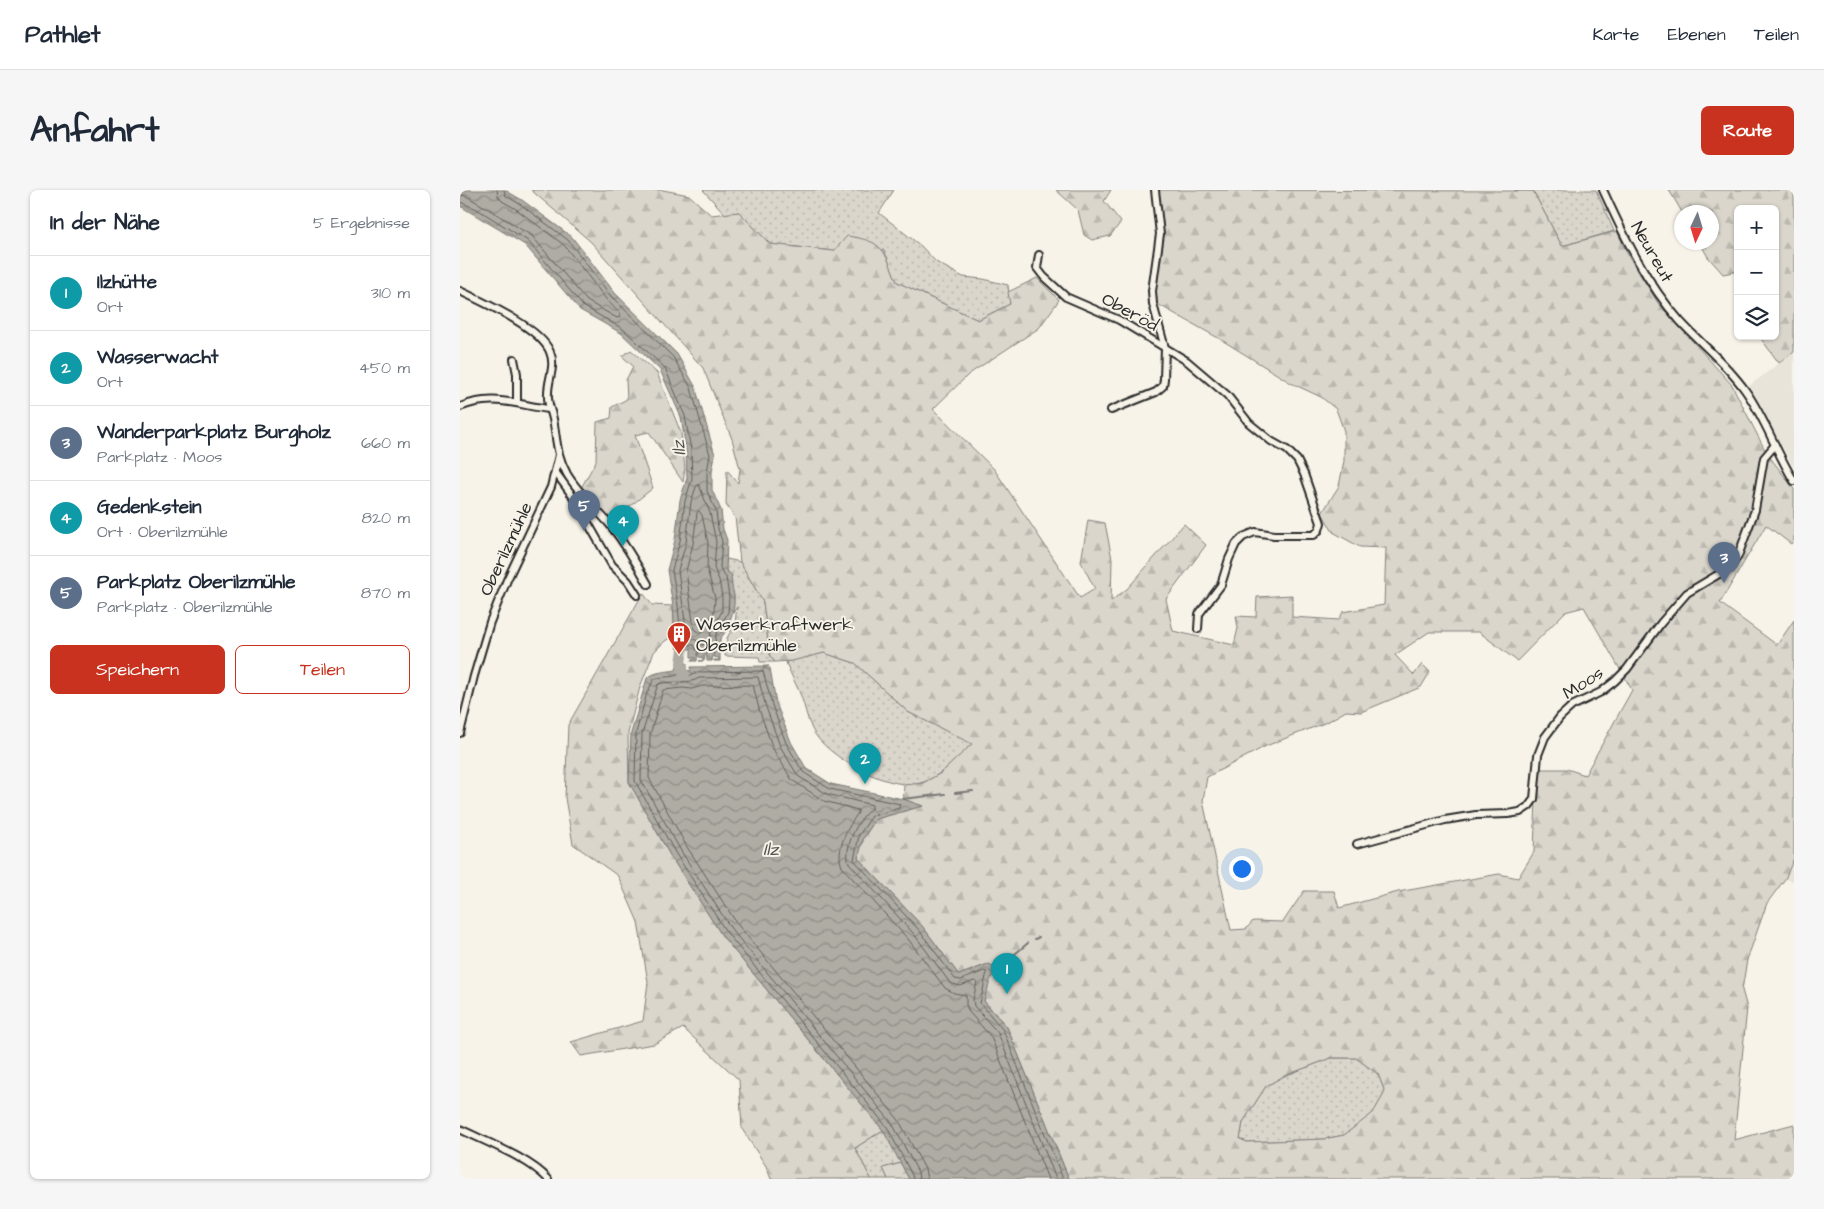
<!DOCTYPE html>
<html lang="de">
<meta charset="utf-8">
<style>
:root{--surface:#fff;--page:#f6f6f7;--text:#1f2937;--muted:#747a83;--line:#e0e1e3;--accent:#c8321e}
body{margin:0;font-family:"Architects Daughter",sans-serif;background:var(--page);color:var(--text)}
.controls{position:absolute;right:15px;top:15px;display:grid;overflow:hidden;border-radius:8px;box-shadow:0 1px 4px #0004}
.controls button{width:45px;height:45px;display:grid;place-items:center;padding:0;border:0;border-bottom:1px solid var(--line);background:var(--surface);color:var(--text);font:25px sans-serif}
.compass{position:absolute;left:1214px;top:15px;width:45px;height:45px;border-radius:50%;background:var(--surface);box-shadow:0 1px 4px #0004;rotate:184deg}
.you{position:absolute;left:781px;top:678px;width:18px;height:18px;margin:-12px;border:4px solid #fff;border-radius:50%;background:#1a73e8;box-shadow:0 0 0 8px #1a73e833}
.badge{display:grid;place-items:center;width:32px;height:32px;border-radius:50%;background:var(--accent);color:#fff;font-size:16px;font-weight:700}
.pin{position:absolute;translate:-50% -41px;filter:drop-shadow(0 1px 2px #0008)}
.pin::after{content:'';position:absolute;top:26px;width:18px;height:15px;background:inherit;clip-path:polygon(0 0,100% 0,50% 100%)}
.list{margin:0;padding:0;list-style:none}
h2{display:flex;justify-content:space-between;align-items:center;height:65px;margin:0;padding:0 20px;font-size:21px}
h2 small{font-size:16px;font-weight:400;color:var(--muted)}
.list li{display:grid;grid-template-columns:32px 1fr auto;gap:15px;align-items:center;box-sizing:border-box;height:75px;padding:0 20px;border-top:1px solid var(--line)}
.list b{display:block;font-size:19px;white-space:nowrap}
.list p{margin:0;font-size:16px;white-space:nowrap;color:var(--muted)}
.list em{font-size:16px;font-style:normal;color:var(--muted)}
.actions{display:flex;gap:10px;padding:15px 20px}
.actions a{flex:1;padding:11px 0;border:1px solid var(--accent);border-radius:8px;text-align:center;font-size:18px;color:var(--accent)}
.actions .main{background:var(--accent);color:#fff}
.icon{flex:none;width:28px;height:28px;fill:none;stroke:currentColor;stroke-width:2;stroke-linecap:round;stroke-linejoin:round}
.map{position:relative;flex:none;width:1334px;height:989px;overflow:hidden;border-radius:8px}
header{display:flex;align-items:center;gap:30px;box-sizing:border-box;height:70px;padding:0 25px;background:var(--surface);border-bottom:1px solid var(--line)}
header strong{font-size:24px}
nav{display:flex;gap:28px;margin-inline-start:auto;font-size:18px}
.intro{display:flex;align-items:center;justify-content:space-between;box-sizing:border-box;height:120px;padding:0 30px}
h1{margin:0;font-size:35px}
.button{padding:12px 22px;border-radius:8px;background:var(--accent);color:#fff;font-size:18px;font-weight:700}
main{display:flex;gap:30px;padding:0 30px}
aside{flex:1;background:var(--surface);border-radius:8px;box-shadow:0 1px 4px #0004}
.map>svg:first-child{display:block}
.built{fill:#e8e4da}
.grass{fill:url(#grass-dots);stroke:#82807c}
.forest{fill:url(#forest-firs);stroke:#82807c;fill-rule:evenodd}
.water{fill:url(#water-waves);stroke:#7a7874}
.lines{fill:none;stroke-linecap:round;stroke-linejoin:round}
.shore{stroke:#605f5b;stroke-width:1}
.stream{stroke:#7a7874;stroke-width:2}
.river{stroke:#afaca4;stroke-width:10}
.minor-casing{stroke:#2b2b2b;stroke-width:10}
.minor{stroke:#f7f3e8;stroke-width:6}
.labels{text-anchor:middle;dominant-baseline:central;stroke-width:4;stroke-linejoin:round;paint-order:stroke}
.street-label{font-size:18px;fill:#2b2b2b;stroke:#f7f3e8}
.poi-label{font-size:18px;fill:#2b2b2b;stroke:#f7f3e8;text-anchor:start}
.water-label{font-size:19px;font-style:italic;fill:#53524f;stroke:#f7f3e8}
</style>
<header>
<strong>Pathlet</strong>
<nav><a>Karte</a><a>Ebenen</a><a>Teilen</a></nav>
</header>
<div class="intro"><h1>Anfahrt</h1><a class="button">Route</a></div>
<main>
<aside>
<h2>In der Nähe<small>5 Ergebnisse</small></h2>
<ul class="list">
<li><span class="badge" style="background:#0f9aa8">1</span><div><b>Ilzhütte</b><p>Ort</p></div><em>310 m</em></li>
<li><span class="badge" style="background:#0f9aa8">2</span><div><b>Wasserwacht</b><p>Ort</p></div><em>450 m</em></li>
<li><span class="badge" style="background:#5c6f8a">3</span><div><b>Wanderparkplatz Burgholz</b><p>Parkplatz · Moos</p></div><em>660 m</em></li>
<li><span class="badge" style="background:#0f9aa8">4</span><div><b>Gedenkstein</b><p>Ort · Oberilzmühle</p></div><em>820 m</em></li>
<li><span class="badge" style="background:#5c6f8a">5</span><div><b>Parkplatz Oberilzmühle</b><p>Parkplatz · Oberilzmühle</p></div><em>870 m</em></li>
</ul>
<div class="actions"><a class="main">Speichern</a><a>Teilen</a></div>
</aside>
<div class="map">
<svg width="1334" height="989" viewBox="0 0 1334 989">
<defs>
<pattern id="grass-dots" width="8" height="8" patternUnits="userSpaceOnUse" patternTransform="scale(1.25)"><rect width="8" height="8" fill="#dad6cc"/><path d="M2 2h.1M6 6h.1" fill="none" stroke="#bbb8af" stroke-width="1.8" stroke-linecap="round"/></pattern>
<pattern id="forest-firs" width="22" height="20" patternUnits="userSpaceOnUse" patternTransform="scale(1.25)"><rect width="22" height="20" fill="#dad6cc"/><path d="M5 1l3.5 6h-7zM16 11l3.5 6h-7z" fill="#bbb8af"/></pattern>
<pattern id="water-waves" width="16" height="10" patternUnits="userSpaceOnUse" patternTransform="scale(1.25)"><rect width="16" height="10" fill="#afaca4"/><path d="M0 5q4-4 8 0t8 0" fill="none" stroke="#8f8c86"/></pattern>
</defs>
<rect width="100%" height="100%" fill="#f7f3e8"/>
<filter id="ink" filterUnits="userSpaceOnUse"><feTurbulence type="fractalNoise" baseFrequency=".02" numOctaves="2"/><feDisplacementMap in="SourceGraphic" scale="10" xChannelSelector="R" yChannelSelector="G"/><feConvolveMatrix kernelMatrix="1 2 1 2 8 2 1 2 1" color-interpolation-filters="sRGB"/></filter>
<g filter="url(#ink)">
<g class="built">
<path d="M1334,162V278L1289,196Z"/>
<path d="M1334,668V692L1325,689Z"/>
</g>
<g class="grass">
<path d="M243,0H434L419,23L461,56L476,72L503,87L523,89L548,95L550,114L518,130L437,92L424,60L374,61L310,54L279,22L265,24Z"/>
<path d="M1054,0H1136L1154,41L1102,56L1073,1Z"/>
<path d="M267,369L280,372L303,412L310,466L315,472H300L299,467L265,466L267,448L276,432H275L277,417L273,423L274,406L265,377Z"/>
<path d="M364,463L395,473L448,522L513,554C497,568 483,584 464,592C434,604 365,567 352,539C347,529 345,517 341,506C337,496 331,485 327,475L326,472Z"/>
<path d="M871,868H896L918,884L925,902L913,924L884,945L864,949L787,952L780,949L783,932L806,896L824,886Z"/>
<path d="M423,940L441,973L423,978L428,989H411L395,958Z"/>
</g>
<g class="forest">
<path d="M71,0H203L229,5L251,25L279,22L310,54L374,61L387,46C424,51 424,60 437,92L518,130L550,114L548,102L577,88L599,110L579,138L509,184L473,219L534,279L620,408L635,399L621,372L628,330L645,333L652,369L651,411L667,399L724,334L746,355L706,409L713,441L774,455L778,438L776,426L796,427L797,407L832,405V427L879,430L883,422L924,415L926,358L900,357L873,342L862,323L879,296L884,271V241L876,219L861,207L831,193L760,149L692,111L700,44L697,0L1073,1L1102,56L1157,41L1168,65L1198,113L1272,195L1306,262L1334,299V350L1331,354L1306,335L1260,413L1317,455L1334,430V668L1325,689L1307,713L1287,770L1282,800L1287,818L1274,950L1334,934V989H609L547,837L524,811L528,774L499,785L463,737L398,668L404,647L416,629L462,616L443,609L444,595L463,593L481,583L512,554L448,522L395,473L364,463L332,471L315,472L310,466L303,412L280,372L275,327L266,315L267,280L278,293L280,279L272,249L243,178L131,52ZM1124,417L1172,500L1125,585L1107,579H1077L1074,662L1058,688L1039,684L938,702L879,718L874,701H844L823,732L793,731L786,739L771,740L743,611L747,587L806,556L867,532L886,521L901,522L961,497L970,482L962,474L954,485L935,465L969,442H1019L1057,471L1105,422ZM871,868H896L918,884L925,902L913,923L884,945L864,949L787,952L780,949L783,932L806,896L824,886Z"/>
<path d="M596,0H651L644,11L661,32L650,46L632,50L624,45L618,20Z"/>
<path d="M1209,0H1334V162L1319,173L1299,146H1315V19H1278V81L1263,84L1248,67L1240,53L1252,52V22H1222Z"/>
<path d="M171,160L197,183L221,243L225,279L223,292L189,242L175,245L193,298L150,332L120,300L136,271L137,232L151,228L152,217L167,209L166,190L173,176L162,166Z"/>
<path d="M183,403L192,415L213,416L215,445L205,451L194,462L180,497L168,543L169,592L211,667L263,747L423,940L395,958L411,989H311L306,976L282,939L279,890L223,838L194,854L121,866L111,852L183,831L188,792L178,732L158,686L113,654L105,608L108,535Z"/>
<path d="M441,973L449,989H428L423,978Z"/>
</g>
<g class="water">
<path d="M0,0H45L62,10L112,47L155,103L217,164L235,196L255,265L252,282V300L261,320L263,339L267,350L266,381L272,385C270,392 273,398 274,406C275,418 272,428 266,438L267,440L260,449V471H254V470H259V468L254,467V460L252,471H247L246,460L244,471H239L243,470V468L239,467L238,460L237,471H231L232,469H235L236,468L231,467V458L230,459H218L215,451L213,416L207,380L215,350L220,310L227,288L226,260L221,227L200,180L161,143L120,120L65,55L0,16Z"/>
<path d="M218,473H227V479L229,481L231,480V477L309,476L303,478H310L316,513L331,552L346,578L371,594L443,609L463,616L416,629L404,647L398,668L463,737L499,785L528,774L539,778L531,788L524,811L547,837L609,989H449L423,940L263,747L211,667L169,592L171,543L187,488C196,481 206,482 216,480Z"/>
</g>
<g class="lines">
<g class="shore">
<path d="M0,5L6,6L20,14L72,46L127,111L157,128L160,127V124L146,109L104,55L56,19L42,11L38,6L37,0"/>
<path d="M0,12L17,19L68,51L123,116L163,139L205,178L225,226L231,260L232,289L225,311L220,351L212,380L218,415L221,450L223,454L234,455L238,462H254L256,445L268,422L269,407L266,387L262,383L260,377L262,351L258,339L256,321L247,301V282L250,265L231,198L213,167L151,106L108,50L60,14L46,6L44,0"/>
<path d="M239,295L250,323L256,352L254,378L259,390L262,407V421L251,442L249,454L243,455L236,450L227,446L218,380L226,353L231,312L236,297Z"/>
<path d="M239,321L242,325L248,353L247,379L255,408L254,422L241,443L234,439L226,381L233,354L237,323Z"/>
<path d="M453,989L452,985L427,937L267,743L216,664L175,591L176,543L187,503L194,489C203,486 214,488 222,483L229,486L237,482L303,481L312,515L326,553L343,582L370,599L440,614L439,618L412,626L399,645L394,670L459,740L495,789L501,790L524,781L527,782L520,813L543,840L603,989"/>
<path d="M459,989L458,982L432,933L272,740L221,661L181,590L182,544L198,494C212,490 229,495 239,488L298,487L306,517L320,556L338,586L367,604L412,615V618C399,627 383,657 389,673L454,744L490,793L500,796L514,791L517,792L513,810L514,816L538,843L596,989"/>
<path d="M467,989L465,979L438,929L278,735L227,657L189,588L190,545L203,500L222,498L232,499L242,496L293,495L299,519L313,559L332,590L364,611L398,620V623C388,637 375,659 382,677L448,749L485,798L494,803L506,805V815L509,822L531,847L588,989"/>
</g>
<g class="stream">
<path d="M495,603L513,601"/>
<path d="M443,609L485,604"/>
<path d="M575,749L579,747"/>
<path d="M537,779L568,753"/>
</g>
<path class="river" d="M225,485L223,483L221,473L225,446"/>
<defs>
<g id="minor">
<path d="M1143,0C1164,46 1186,93 1220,131C1241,154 1267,174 1285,200C1305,228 1316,262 1334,291"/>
<path d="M579,65L577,78L584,87L606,107L659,130L727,171L767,205L789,233L811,251L827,260L837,270L844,284L861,333L859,340L854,345H814L795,342L783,347L776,354L769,369L761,395L739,424L738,439"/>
<path d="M0,101C23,112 81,138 90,162C96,176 88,189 88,203C87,213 91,220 93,229C97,250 96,264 107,284C119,304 136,318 151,336C165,354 177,374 188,394"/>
<path d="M54,169L57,184V212"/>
<path d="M0,217C32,203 57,215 89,219"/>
<path d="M651,220L696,202L703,196L704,189L705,158L693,114L692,101L700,44L695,0"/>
<path d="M96,283L112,305L152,375L168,391L177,405"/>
<path d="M0,543L14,486L30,432L47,390L91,297L99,265"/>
<path d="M897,654L985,630L1016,625L1048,624L1060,622L1069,616L1074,609L1078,565L1085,547L1100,527L1112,516L1141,502L1155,491L1167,479L1201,433L1227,403L1269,378L1278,366L1295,320L1304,268L1315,255"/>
<path d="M0,939C26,952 69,968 88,989"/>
</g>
</defs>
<use href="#minor" class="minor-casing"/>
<use href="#minor" class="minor"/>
</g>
</g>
<defs>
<symbol id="building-pin" viewBox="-11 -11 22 30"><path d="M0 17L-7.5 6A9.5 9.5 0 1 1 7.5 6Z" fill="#c8321e" stroke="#f7f3e8"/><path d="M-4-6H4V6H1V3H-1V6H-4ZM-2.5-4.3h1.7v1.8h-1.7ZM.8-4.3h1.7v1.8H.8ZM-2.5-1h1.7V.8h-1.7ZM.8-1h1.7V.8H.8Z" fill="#fff"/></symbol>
</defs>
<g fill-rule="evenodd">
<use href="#building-pin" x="205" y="430" width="28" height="38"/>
</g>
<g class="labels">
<g class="street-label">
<text transform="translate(1192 62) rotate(60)">Neureut</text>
<text transform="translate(670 122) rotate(28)">Oberöd</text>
<text transform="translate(46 359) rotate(-65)">Oberilzmühle</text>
<text transform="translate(1123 493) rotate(-33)">Moos</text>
</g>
<g class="poi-label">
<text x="236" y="434">Wasserkraftwerk<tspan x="236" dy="21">Oberilzmühle</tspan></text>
</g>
<g class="water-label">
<text transform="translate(219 258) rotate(-97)">Ilz</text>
<text x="311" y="659">Ilz</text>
</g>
</g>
</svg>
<div class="controls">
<button>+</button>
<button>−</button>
<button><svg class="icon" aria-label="layers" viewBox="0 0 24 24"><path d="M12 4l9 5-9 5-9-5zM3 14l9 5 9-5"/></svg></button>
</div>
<svg class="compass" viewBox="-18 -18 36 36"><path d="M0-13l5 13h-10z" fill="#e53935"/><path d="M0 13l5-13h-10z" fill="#747a83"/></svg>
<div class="you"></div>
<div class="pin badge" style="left:547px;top:804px;background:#0f9aa8">1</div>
<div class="pin badge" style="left:405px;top:594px;background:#0f9aa8">2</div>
<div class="pin badge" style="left:1264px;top:393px;background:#5c6f8a">3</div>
<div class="pin badge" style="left:163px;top:356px;background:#0f9aa8">4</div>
<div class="pin badge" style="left:124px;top:341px;background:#5c6f8a">5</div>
</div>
</main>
